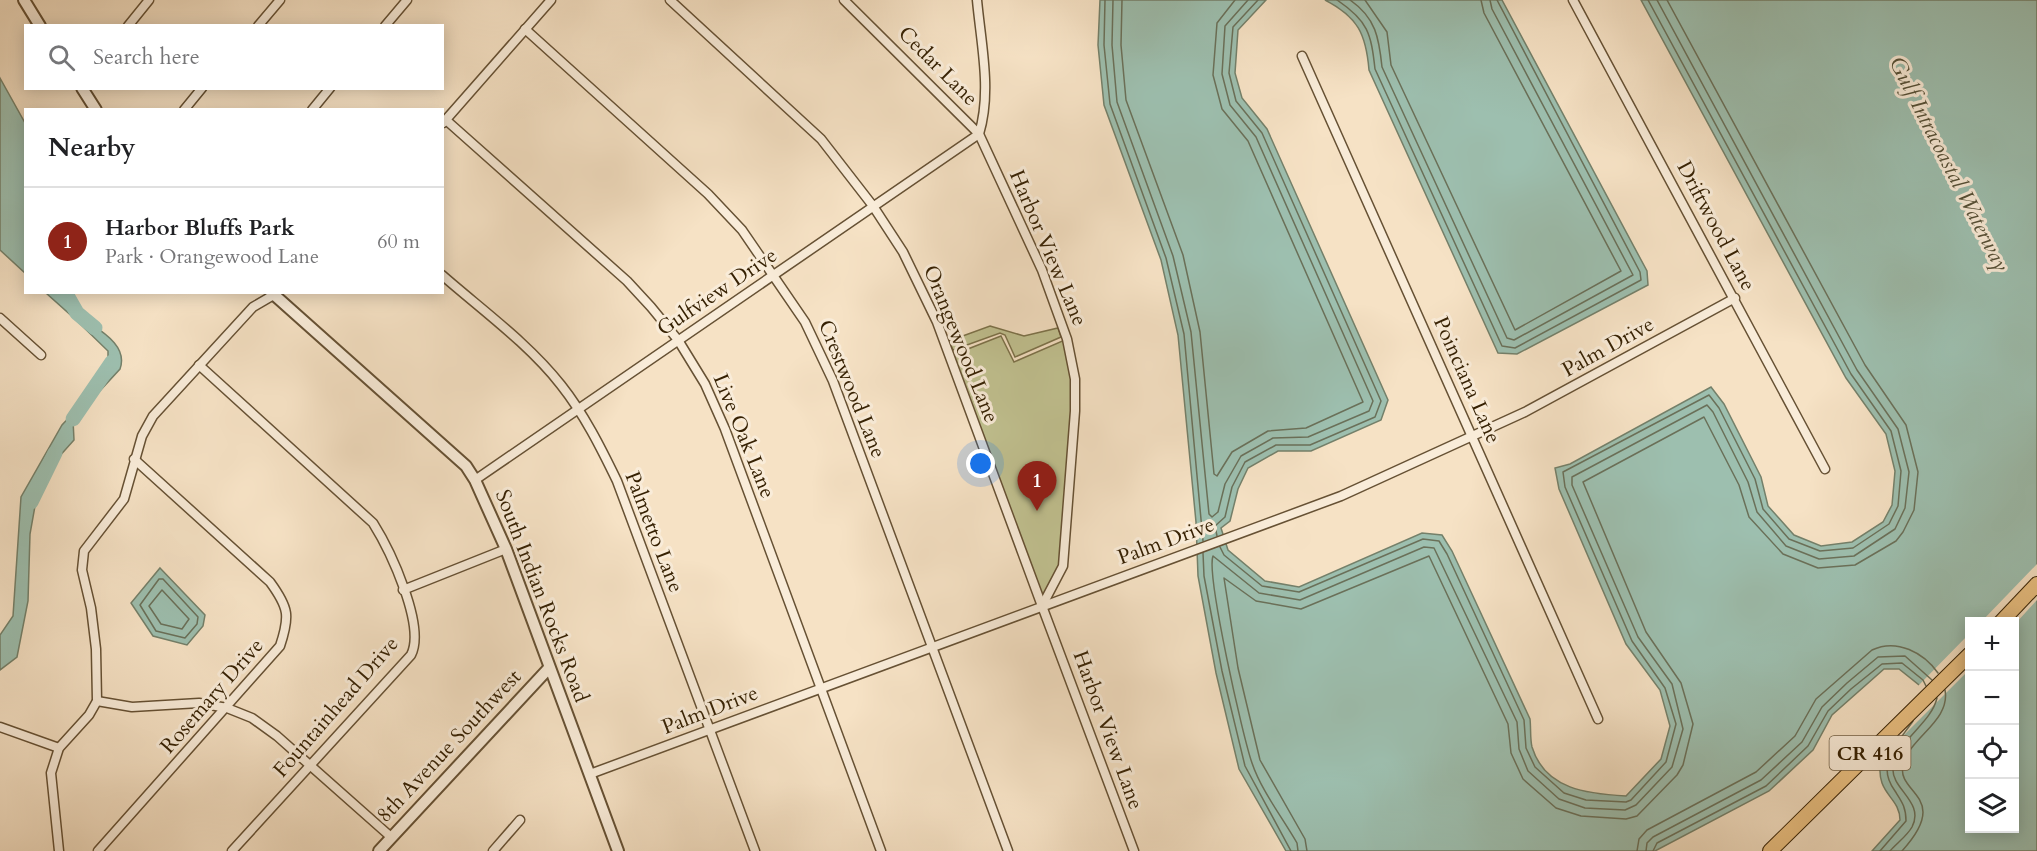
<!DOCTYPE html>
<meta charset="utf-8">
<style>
:root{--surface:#fff;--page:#f6f6f6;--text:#202124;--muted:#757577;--line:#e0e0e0;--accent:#8f2418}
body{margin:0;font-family:Cardo,serif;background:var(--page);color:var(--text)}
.controls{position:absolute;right:18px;bottom:18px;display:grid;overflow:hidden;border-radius:0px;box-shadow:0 3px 15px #0003}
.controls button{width:54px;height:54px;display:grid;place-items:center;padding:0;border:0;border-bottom:2px solid var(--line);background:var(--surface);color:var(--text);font:30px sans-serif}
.you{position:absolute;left:981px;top:464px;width:21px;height:21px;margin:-15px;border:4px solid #fff;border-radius:50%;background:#1a73e8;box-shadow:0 0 0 9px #1a73e833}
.badge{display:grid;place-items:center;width:39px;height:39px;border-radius:50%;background:var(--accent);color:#fff;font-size:20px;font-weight:700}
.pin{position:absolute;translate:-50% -50px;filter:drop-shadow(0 2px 3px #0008)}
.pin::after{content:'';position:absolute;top:32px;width:21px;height:18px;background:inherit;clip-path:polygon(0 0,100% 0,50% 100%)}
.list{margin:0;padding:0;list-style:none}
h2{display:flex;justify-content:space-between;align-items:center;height:78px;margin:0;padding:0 24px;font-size:26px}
h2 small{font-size:20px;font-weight:400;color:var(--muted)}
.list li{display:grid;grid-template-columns:39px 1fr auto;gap:18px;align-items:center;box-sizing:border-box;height:108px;padding:0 24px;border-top:2px solid var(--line)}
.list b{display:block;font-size:22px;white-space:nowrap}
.list p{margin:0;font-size:20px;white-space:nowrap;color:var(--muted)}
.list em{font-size:20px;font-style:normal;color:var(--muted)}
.icon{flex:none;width:33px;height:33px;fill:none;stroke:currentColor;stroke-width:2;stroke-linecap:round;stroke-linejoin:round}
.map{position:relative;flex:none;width:2037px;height:851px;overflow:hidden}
.search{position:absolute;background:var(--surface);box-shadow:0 3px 15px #0003;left:24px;top:24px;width:420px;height:66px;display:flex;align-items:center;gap:15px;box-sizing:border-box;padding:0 21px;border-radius:0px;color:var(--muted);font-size:22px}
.panel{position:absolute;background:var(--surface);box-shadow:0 3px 15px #0003;left:24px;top:108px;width:420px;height:186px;border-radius:0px}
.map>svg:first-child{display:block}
.green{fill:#c1c291;stroke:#7c724a;stroke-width:1.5}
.water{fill:#9dbfaf;stroke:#74806a;stroke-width:1.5;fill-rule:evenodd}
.pier{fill:#f6e2c5}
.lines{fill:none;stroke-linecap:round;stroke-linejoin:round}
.shore{stroke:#6a7059;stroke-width:1.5}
.river{stroke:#9dbfaf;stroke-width:15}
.minor-casing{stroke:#665134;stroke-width:11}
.tertiary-casing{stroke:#665134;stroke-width:14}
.primary-casing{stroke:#362103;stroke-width:16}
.minor{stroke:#f9ecd9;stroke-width:8}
.tertiary{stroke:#f9ecd9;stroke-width:10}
.primary{stroke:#ebc182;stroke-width:14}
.labels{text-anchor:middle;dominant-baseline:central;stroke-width:6;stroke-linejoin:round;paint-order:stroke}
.shield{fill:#f9ecd9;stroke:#705e43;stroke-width:1.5}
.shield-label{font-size:20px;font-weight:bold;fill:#362103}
.street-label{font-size:21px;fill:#362103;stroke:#f9ecd9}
.water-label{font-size:22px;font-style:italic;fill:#555037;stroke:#f9ecd9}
</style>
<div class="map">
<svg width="2037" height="851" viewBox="0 0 2037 851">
<rect width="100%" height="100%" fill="#f6e2c5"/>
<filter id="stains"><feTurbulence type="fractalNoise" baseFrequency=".00333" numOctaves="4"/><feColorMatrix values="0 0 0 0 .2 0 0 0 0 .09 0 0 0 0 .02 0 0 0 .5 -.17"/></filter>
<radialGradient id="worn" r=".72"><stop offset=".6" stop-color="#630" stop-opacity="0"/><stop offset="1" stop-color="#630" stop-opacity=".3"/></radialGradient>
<g class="green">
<path d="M990,326L1024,336L1058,328L1061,337L1015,357L1005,335L1000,333L953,350L949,341Z"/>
<path d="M1001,336L1014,362L1067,339L1075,379L1063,566L1042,606L950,356Z"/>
</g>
<g class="water">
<path d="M1100,0H1266L1238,30L1235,73L1242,98L1267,129L1388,400L1381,420L1311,451H1278L1248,468L1238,489L1230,521L1221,528L1228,550L1265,581L1299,587L1422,533L1442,535L1452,551L1530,719C1531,728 1530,739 1532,747C1545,790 1589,794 1626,796L1661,759L1670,726L1660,690L1626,644L1559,489L1555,468L1570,464L1711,387L1724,404L1761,477L1768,506L1794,535L1821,546L1852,542L1883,522L1892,505L1895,471L1886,434L1846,378L1641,0H2037V851H1872L1900,820C1900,803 1887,797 1882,783C1871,752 1907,720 1924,697L1919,685L1899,669H1884L1832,715L1813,750L1769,791L1655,851H1286L1239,769L1216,673L1198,576L1196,522L1178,335L1161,260L1104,105L1098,45ZM1970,622H2014V828H1970Z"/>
<path d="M1325,0H1502L1647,271L1648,285L1517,354L1498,353L1369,70C1366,34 1358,17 1325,0Z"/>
<path d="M0,78L25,123V273L0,250Z"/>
<path d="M46,293H73L80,308L74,318Z"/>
<path d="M80,316C97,329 129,344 120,369L73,420L74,440L40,478L30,534L28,601L17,657L0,670V635L13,616L21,497L62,425L94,391L108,367V351L77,321Z"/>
<path d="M160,568L205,615L203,626L187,645L153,636L131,603Z"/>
</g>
<g class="pier">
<path d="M2037,564V600L2015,624L2014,622L1982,621Z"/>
<path d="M1969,634V670L1878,761L1880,751L1920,696L1917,687Z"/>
</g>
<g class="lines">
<g class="shore">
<path d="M1105,0L1104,45L1110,104L1166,258L1184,334L1203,541"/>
<path d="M1113,0L1112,45L1117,102L1173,256L1191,332L1209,514L1212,517L1218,512L1225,484L1241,456L1273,438L1308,437L1369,411L1373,401L1256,137L1230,105L1222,74L1225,26L1248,0"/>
<path d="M1122,0L1121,45L1126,100L1183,255L1200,332L1214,474L1217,476L1232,452L1268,431L1306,428L1363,402L1248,141L1222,109L1213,75L1217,23L1235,0"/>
<path d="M1337,0C1368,21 1371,33 1375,69L1502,346L1515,348L1641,280L1640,272L1497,0"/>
<path d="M1350,0C1376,18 1379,38 1382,67L1507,338L1514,340L1633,275L1492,9L1490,0"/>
<path d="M1365,0L1387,32L1391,65L1515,330L1621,271L1484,13L1481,0"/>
<path d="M1217,536L1215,526L1225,517L1232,487L1245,462L1276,445H1310L1375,417L1381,401L1262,133L1236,101L1229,73L1233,27L1258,0"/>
<path d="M1220,547L1224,555L1262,586L1299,592L1423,539L1439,541L1447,554L1524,720L1526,748L1535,767L1564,793L1586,800L1626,802L1631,800L1666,762L1676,724L1665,688L1632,641L1565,487L1563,472L1709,395L1719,408L1755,479L1763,509L1789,539L1820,551L1853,548L1889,524L1898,506L1901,471L1891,431L1851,374L1648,0"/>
<path d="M1203,553L1204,576L1222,671L1245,766L1291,851"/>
<path d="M159,579H163L198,617L197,624L185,638L156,631L140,605Z"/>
<path d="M162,590L189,619L182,629L161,624L149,606Z"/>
<path d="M1298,851L1297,843C1282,817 1261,790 1252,763C1243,738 1206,574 1213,556L1259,593L1300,600L1424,547L1434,548L1517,722L1519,749L1528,771L1559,799L1585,808L1625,810L1636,805L1672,767L1683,729L1672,684L1638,637L1572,485V477L1707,405L1713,412L1748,482L1757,512L1786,546L1819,559L1854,556L1895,529L1905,508L1909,472L1898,429L1857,370L1657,0"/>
<path d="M1307,851L1305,839L1260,760L1238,668L1224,578L1256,601L1301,609L1429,556L1508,724L1511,753L1523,779L1556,808L1581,816L1626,819L1637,816L1677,775L1683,765L1693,724L1681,683L1646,632L1583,482L1704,417L1739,485L1749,517L1783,554L1818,568L1855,565L1896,541L1903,532L1914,510L1918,472L1906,425L1865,365L1667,0"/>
<path d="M1637,851L1639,839L1647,830L1756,772L1795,736L1816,699L1872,650C1897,638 1924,653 1938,673"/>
<path d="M1646,851L1647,843L1653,837L1761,780L1802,742L1822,707L1847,683L1878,657L1905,656L1932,680"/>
<path d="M1653,851L1657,843L1766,786L1808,746L1828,711L1851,689L1882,664L1902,663L1923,680L1926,686"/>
<path d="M1880,851L1906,821C1906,807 1902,802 1895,791C1875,764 1897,744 1913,721"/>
<path d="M1890,851C1897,843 1907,836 1912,827C1925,802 1891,789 1893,768C1897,740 1931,724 1937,698"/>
<path d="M1902,851C1952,796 1896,794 1903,765C1909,738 1951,721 1945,690"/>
</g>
<g class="river">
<path d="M65,292L77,313L95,328"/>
<path d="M73,419L112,362"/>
<path d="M31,502L55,453"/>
</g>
<defs>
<g id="minor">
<path d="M670,0L821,139L873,206L903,252L937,322L1042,606"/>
<path d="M977,0C981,44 992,91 979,134L1042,270L1067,339L1075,379V411L1063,566L1042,606L1134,851"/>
<path d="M1573,0L1825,469"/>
<path d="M128,26L149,0"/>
<path d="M258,26L280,0"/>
<path d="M385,26L407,0"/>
<path d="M525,29L708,194L742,230L805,322L833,381L1008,851"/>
<path d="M1302,56L1598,719"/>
<path d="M184,110L202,88"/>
<path d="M312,110L330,88"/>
<path d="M446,120L627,281L651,307L678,340L705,384L725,429L881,851"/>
<path d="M443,123L551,0"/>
<path d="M442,275C482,310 529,344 561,385C584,414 601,448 617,481L755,851"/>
<path d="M0,318L41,355"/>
<path d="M199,365L373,523C390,550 426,626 411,655L232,851"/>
<path d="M475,480L979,134L844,0"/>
<path d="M403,590L506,549"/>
<path d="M97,701L132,707L199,703L227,708L252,718L277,736L391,837"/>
<path d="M0,727L59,748"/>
<path d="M590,774L1341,496L1525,412L1735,298"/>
<path d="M59,851L51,773L59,748L89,715L97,701L96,649L91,608L82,570L84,551L124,499L142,436L153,416L253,307L277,293"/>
<path d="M98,851L280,646C290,616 289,608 270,582L134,459"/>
<path d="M493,851L520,820"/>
</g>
<g id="tertiary">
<path d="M24,0L40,26"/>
<path d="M82,88L96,110"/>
<path d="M271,292L466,466L475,480L506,549L618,851"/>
<path d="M379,851L549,668"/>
</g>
<g id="primary">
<path d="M2001,622L2037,584"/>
<path d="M1770,851L1970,654"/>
</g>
</defs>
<use href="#minor" class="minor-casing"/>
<use href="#tertiary" class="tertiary-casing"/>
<use href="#primary" class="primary-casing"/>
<use href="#minor" class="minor"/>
<use href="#tertiary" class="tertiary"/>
<use href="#primary" class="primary"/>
</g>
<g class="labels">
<rect class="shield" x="1829.5" y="736" width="81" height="34" rx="4.5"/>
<g class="shield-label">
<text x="1870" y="753">CR 416</text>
</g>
<g class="street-label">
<text transform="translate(938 66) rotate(45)">Cedar Lane</text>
<text transform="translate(1716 226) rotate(62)">Driftwood Lane</text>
<text transform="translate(1048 248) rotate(67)">Harbor View Lane</text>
<text transform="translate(717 292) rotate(-34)">Gulfview Drive</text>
<text transform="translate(961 344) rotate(68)">Orangewood Lane</text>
<text transform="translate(1608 347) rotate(-29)">Palm Drive</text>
<text transform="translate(1467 380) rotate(66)">Poinciana Lane</text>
<text transform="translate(852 389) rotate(68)">Crestwood Lane</text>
<text transform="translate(744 436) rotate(68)">Live Oak Lane</text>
<text transform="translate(654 532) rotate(69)">Palmetto Lane</text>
<text transform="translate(1166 541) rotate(-20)">Palm Drive</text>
<text transform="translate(542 596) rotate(69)">South Indian Rocks Road</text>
<text transform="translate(212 696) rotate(-49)">Rosemary Drive</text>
<text transform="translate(336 707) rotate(-49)">Fountainhead Drive</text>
<text transform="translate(710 710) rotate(-21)">Palm Drive</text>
<text transform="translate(1108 730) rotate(70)">Harbor View Lane</text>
<text transform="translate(449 746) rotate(-47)">8th Avenue Southwest</text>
</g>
<g class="water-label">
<text transform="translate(1949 164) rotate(63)">Gulf Intracoastal Waterway</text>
</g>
</g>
<rect width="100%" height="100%" filter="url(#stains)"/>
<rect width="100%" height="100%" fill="url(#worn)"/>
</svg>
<div class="controls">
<button>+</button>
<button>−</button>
<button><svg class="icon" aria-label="locate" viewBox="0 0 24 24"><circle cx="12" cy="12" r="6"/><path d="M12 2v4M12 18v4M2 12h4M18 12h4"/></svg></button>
<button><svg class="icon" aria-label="layers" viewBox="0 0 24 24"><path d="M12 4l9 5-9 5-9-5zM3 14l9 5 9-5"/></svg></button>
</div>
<div class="you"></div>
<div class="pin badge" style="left:1037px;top:511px">1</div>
<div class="search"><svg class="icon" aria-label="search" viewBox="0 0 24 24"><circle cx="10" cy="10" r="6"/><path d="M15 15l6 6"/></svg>Search here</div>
<section class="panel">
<h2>Nearby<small></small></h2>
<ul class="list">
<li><span class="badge">1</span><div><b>Harbor Bluffs Park</b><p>Park · Orangewood Lane</p></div><em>60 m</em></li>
</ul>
</section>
</div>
